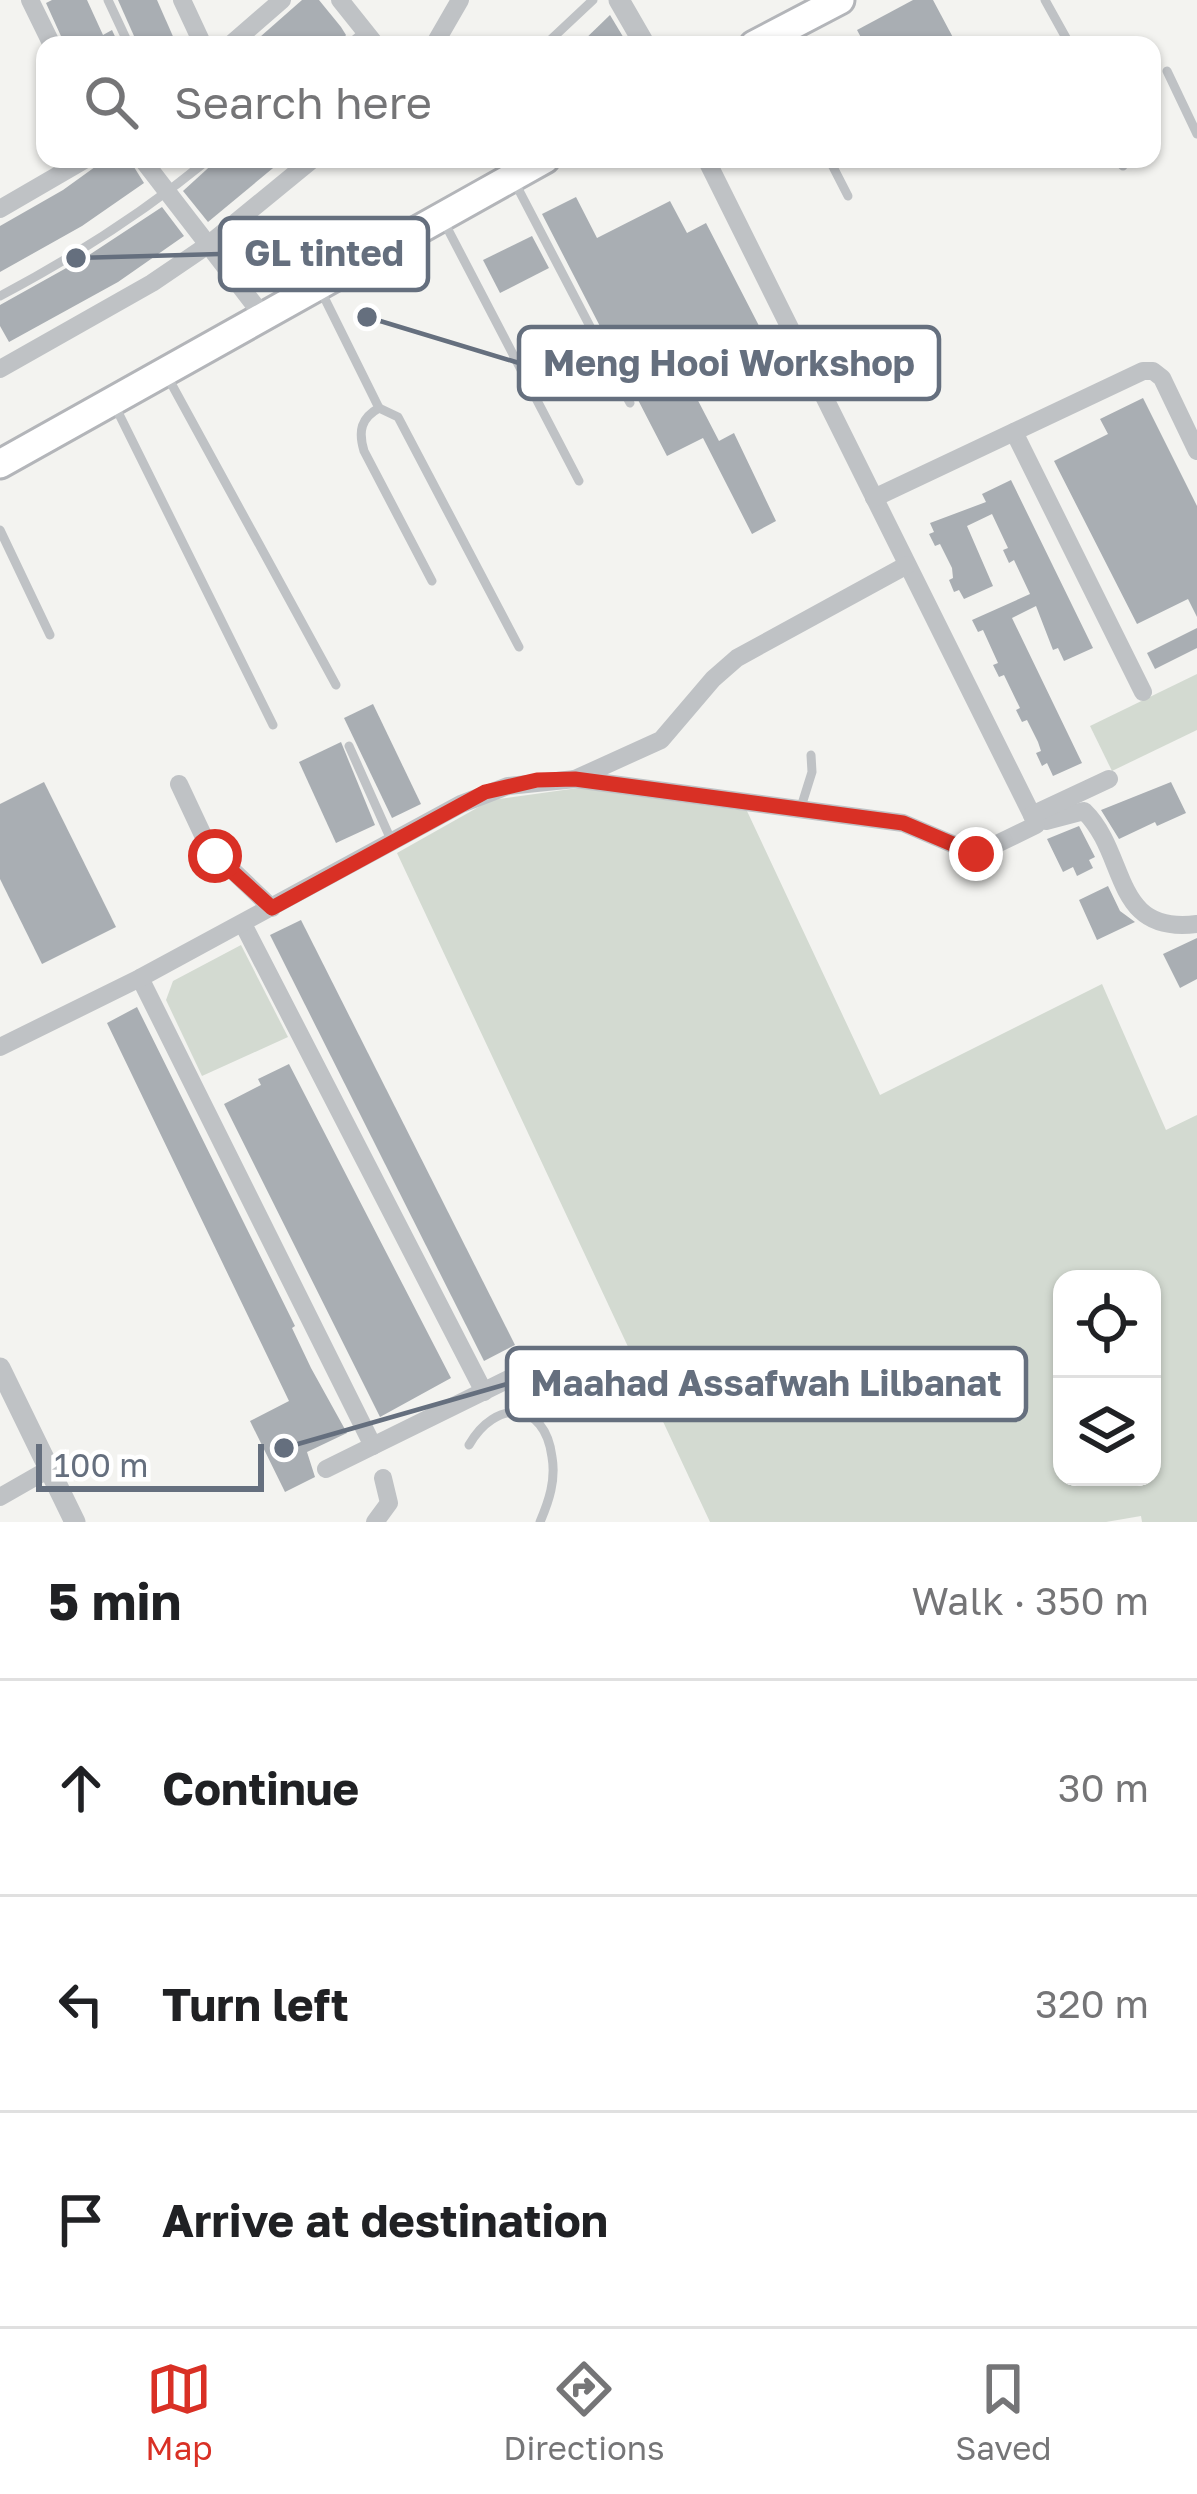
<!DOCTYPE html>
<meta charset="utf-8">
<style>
:root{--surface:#fff;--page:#f2f2f2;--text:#202124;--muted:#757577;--line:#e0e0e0;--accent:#d93025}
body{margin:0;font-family:"Golos Text",sans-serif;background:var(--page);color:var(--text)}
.controls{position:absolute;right:36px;bottom:36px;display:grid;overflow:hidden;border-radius:24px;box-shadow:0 3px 9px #0004}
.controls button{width:108px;height:108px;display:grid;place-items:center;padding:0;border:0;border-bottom:3px solid var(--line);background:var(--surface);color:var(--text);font:60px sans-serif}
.scale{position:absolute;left:36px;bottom:30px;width:228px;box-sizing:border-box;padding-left:12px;border:6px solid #656f7e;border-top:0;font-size:33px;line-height:42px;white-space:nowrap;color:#656f7e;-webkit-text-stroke:9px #fff;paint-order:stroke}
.stop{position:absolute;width:36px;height:36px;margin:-27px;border:9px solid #d93025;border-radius:50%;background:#fff}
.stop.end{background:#d93025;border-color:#fff;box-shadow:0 3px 12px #0008}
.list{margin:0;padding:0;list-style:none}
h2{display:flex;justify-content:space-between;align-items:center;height:156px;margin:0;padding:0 48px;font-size:51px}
h2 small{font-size:39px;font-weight:400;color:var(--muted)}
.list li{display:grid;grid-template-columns:78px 1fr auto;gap:36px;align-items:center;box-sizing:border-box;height:216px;padding:0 48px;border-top:3px solid var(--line)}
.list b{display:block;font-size:45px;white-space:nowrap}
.list em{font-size:39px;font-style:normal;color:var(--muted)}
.icon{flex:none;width:66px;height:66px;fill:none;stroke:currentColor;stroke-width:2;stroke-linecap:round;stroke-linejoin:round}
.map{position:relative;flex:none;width:1197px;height:1522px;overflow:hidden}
.search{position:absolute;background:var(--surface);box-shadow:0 3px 9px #0004;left:36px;right:36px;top:36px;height:132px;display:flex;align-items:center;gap:30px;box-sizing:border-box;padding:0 42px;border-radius:24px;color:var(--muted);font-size:45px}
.sheet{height:804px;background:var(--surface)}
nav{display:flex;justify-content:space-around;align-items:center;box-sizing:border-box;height:168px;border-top:3px solid var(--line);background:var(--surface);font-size:33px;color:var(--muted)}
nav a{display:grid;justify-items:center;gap:6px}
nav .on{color:var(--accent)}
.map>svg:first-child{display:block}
.green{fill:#d3dad1;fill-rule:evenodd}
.building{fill:#a9aeb3}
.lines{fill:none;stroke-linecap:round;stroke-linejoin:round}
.primary-casing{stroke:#b3b5b9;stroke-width:33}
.service{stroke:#bfc2c5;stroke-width:9}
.minor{stroke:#bfc2c5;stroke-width:18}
.tertiary{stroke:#bfc2c5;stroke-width:21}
.primary{stroke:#fff;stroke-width:27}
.route{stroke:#d93025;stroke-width:15}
.leader{fill:none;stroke:#656f7e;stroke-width:4.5}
.callout-dot{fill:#656f7e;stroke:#fff;stroke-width:4.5}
.callout{fill:#fff;stroke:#656f7e;stroke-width:4.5}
.callout-label{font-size:36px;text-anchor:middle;font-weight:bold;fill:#656f7e}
</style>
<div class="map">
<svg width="1197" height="1522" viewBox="0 0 1197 1522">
<rect width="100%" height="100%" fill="#f3f3f0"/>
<g class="green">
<path d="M1197,674V730L1112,771L1090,726Z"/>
<path d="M578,788L747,811L880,1095L1102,984L1166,1130L1197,1115V1522H1142L1141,1516L1106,1522H710L397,853L491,800ZM1062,1279H1152V1477H1062Z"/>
<path d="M241,945L288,1037L202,1076L166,1000L173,981Z"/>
</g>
<g class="building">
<path d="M52,0H87L103,35L112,30L119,45H65L46,3Z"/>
<path d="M118,0H157L175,41L167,45H138Z"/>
<path d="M302,0H319L341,27L346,35L339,45H251Z"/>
<path d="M913,0H933L957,45H865L857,30Z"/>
<path d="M610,15L628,45H579Z"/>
<path d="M106,159H129L144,183L82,226L0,272V226L63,190Z"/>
<path d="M218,159H284L208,222L183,191Z"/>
<path d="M576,197L597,238L670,201L687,233L706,223L771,349L692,389L719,441L734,433L776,521L752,534L703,438L667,456L542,214Z"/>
<path d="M162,207L184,236L118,282L9,342L0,326V305L86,257Z"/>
<path d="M532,236L549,268L500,293L483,260Z"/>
<path d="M1143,398L1197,506V617L1188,599L1137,624L1054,461L1108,434L1100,419Z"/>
<path d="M1011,480L1093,648L1064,661L1058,648L1053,650L1036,606L1012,618L1082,763L1053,776L1047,763L1042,766L1036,753L1041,751L1038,742L1027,720L1022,722L1016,710L1020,708L1004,675L999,677L993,665L998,663L983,630L978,632L972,620L1030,594L1014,560L1009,563L1003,550L1008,548L992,514L967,526L993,586L964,599L959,590L954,592L949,580L953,578L952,568L940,544L935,546L929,534L934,532L930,523L986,502L982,494Z"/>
<path d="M1197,628V648L1155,669L1147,653Z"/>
<path d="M373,704L421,804L392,818L344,718Z"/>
<path d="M341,742L375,825L336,843L299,762Z"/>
<path d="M44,782L116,927L42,964L0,879V804Z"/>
<path d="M1171,782L1186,813L1157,826L1155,822L1119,839L1101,810Z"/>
<path d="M1079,826L1095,857L1089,860L1093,868L1077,876L1073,867L1063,872L1047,839Z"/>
<path d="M1108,886L1120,911L1135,922L1097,940L1079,900Z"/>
<path d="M301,920L515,1345L484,1361L270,935Z"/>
<path d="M1197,938V979L1180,988L1163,954Z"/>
<path d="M137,1007L295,1326L292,1328L311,1368L347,1433L307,1452L315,1477L285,1492L250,1421L289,1401L107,1023Z"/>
<path d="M289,1064L451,1378L380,1417L224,1104L261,1085L258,1079Z"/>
</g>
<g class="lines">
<defs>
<g id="primary">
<path d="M754,45L840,0"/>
<path d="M0,464L545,159"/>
</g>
</defs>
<use href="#primary" class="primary-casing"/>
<g class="service">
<path d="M108,0L129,45"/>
<path d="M1045,0L1070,45"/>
<path d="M348,45L364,32"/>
<path d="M545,45L593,0"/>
<path d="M1167,71L1197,134"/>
<path d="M779,159L780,161"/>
<path d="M829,159L848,196"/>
<path d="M1116,159L1123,166"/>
<path d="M513,179L630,403"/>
<path d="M443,220L579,481"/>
<path d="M320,289L379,408C361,418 358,431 364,451L432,581"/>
<path d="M0,296C74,257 144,212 209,159"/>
<path d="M166,374L336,685"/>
<path d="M113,402L273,725"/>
<path d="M379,408L398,417L519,647"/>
<path d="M0,530L50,635"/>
<path d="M349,746L392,842"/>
<path d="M801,807L812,772L811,755"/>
<path d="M469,1445C495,1399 545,1400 552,1457C556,1480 549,1501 540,1522"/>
</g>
<g class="minor">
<path d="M30,0L52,45"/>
<path d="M182,0L203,45"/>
<path d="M340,0L376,45"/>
<path d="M230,45L282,0"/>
<path d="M434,45L460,0"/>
<path d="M142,159L263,316"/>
<path d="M706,159L1032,815"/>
<path d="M0,209L86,159"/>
<path d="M0,369L152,283L208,245L313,159"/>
<path d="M1014,432L1143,692"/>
<path d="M874,498L1143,371H1153L1162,378L1197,451"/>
<path d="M575,779L661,740L713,679L737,658L907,565"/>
<path d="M179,784L209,848L272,908"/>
<path d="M1046,821L1084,811C1129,855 1111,935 1197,924"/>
<path d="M243,924L484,1392"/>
<path d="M140,978L373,1446"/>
<path d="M0,1047L140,978L461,804L508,786L575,779L903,823L976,854L1036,825L1032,815L1109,779"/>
<path d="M326,1469L531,1368"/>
<path d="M0,1497L49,1469"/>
<path d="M375,1522L389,1503L383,1478"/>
</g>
<g class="tertiary">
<path d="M619,0L645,45"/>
<path d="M0,1368L75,1522"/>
</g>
<use href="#primary" class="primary"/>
</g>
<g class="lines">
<path class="route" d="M215,856L272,908L485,792L537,780L575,779L903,823L976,854"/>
</g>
<path class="leader" d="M76 258L220 254M367 317L519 363M284 1448L507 1384"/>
<g class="callout-dot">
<circle cx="76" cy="258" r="12"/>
<circle cx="367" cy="317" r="12"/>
<circle cx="284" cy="1448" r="12"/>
</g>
<g class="callout">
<rect x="220" y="218" width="208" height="72" rx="12"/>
<rect x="519" y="327" width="420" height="72" rx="12"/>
<rect x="507" y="1348" width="519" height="72" rx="12"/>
</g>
<g class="callout-label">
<text x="324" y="266">GL tinted</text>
<text x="729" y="376">Meng Hooi Workshop</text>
<text x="766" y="1396">Maahad Assafwah Lilbanat</text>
</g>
</svg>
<div class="controls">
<button><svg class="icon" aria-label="locate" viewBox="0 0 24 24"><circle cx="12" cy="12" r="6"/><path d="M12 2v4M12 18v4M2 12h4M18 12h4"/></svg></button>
<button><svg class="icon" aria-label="layers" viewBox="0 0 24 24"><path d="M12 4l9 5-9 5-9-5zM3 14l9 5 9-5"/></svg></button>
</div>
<div class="scale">100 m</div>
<div class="stop" style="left:215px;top:856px"></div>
<div class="stop end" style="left:976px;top:854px"></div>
<div class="search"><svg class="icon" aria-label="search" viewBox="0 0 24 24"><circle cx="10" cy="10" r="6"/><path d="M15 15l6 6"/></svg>Search here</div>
</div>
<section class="sheet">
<h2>5 min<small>Walk · 350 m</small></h2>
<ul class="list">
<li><svg class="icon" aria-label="ahead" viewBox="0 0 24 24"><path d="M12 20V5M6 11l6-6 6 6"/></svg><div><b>Continue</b></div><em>30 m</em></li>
<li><svg class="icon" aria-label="left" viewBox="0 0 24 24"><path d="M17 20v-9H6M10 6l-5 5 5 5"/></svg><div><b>Turn left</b></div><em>320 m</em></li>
<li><svg class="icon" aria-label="arrive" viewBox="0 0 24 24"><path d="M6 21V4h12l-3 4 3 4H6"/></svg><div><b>Arrive at destination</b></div></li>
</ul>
</section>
<nav>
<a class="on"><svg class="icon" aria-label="map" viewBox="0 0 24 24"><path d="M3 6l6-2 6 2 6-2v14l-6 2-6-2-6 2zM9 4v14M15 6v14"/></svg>Map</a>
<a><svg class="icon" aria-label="directions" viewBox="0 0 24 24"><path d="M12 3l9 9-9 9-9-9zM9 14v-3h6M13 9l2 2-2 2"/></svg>Directions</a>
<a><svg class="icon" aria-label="saved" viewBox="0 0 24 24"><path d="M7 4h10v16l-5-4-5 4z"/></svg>Saved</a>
</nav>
